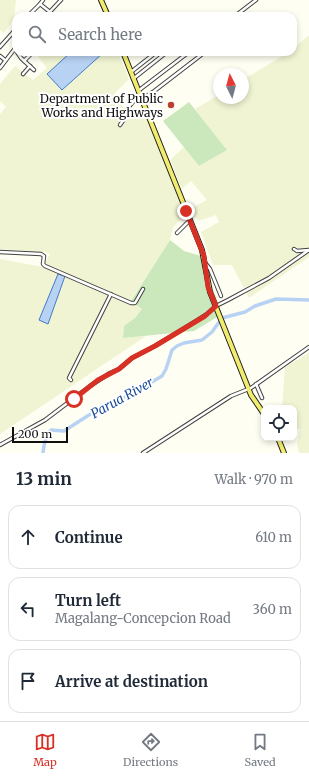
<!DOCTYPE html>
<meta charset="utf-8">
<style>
:root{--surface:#fff;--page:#f6f6f7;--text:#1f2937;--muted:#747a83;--line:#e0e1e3;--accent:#d93025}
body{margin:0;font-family:Merriweather,serif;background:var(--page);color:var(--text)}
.controls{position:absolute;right:12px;bottom:12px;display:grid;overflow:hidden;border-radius:8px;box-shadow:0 2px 6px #0003}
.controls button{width:36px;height:36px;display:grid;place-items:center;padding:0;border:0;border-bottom:1px solid var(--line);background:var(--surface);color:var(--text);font:20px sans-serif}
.compass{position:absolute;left:213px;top:68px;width:36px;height:36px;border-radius:50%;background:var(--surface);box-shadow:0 2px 6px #0003;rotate:354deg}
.scale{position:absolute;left:12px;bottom:10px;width:56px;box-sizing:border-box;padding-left:4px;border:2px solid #0f0f0f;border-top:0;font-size:11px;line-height:14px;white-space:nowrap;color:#0f0f0f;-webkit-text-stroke:3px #fff;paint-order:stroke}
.stop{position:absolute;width:12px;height:12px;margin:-9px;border:3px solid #d93025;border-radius:50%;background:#fff}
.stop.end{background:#d93025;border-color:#fff;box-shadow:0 1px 4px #0008}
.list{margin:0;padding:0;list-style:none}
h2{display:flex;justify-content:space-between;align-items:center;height:52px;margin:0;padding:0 16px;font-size:17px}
h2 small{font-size:13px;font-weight:400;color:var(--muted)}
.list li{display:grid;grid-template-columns:26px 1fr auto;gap:12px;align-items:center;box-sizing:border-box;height:64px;margin:0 8px 8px;padding:0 8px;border:1px solid var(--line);border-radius:12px}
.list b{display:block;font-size:15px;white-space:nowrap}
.list p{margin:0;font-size:13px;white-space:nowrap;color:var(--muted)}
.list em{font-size:13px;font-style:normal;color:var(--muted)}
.icon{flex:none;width:22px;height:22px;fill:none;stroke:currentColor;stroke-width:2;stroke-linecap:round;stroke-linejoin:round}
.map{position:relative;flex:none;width:309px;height:453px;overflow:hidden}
.search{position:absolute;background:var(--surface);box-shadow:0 2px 6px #0003;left:12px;right:12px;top:12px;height:44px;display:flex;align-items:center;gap:10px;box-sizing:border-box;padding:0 14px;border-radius:12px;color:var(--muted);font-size:15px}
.sheet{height:268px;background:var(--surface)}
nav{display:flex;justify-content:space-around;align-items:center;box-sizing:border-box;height:56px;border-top:1px solid var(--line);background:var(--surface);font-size:11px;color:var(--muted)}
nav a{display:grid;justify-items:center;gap:2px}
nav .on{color:var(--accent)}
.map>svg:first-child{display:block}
.farmland{fill:#f0f4d2;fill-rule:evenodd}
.green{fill:#cae8bc}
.water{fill:#b8d2f4;stroke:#4379c7}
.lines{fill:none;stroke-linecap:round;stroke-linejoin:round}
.river{stroke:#b8d2f4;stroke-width:3.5}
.minor-casing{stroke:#424242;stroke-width:4.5}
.major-casing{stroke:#202020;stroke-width:6}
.minor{stroke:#fff;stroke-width:2.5}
.major{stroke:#f2ec6e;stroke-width:4}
.route{stroke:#d93025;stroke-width:5}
.poi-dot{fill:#b9412d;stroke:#fff;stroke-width:1.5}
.labels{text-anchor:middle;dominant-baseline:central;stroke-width:4;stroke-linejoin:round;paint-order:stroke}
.poi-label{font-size:12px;fill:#0f0f0f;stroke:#fff;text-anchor:end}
.water-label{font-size:13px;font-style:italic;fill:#1d4c9c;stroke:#fff}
</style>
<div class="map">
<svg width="309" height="453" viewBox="0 0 309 453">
<rect width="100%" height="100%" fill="#fefef2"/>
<g class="farmland">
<path d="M0,0H16L14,19L4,33L0,30Z"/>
<path d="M309,35V257L249,298L232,265H213L201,232L219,222L216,215L198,221L192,208L207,200L191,181L182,189L170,160L184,147L199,166L227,150L195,109L219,95V98H243V80L289,52H293V49Z"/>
<path d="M40,52H71L48,74L63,90L104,52H118L129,79L115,93L130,120L141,106L186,214L173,227L170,240L131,300L142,309L135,318L124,326L123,338L146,336L0,434V259L43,267L50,254L44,252L0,249V114L6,107L0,101V84L15,66L33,80L47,68L37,55ZM58,274L65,277L48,323L39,320Z"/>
<path d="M309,353V453H299L297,444L300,429L294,428V408H282L285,367Z"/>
</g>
<g class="green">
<path d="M189,102L227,150L199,166L163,121Z"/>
<path d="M170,240L184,251L201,256L222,314L194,331L123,338L124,326L135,318L142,309L131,301Z"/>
</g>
<g class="water">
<path d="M71,52L103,53L62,90L47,74Z"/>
<path d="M58,274L65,276L48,324L39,320Z"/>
</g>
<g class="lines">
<path class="river" d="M43,453C44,445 45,436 51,430L64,431L89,415L137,391L162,376L166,369L172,350L177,346L184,343L202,340L212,332L222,318L245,312L255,306L276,299L309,300"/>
<defs>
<g id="minor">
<path d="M40,4L43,0"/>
<path d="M28,16L40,4L50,12"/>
<path d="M46,16L61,0"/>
<path d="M235,16L256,0"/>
<path d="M0,47L16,29"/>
<path d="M17,52L21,58L34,70"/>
<path d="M0,56L5,60"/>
<path d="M24,61L30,55"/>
<path d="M0,68L16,47"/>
<path d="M131,72L154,54"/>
<path d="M23,74L30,66"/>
<path d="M133,79L167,52"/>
<path d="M138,91L189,52"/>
<path d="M142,99L153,92L205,52"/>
<path d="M120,125L125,118L126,110L139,95"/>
<path d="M177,233L190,220"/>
<path d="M294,249L297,251L309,250"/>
<path d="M0,252L41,254L44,256L43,264L45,266L131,303H135L143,289"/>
<path d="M206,264L210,269L221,296"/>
<path d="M71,380L69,378L111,294"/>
<path d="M256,384L262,398"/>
<path d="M0,445L45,420L90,386L110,373L119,369L132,358L155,346L196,321L207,314L216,306L228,300L269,278L309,250"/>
<path d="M143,453L231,396L251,388L309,347"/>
</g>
<g id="major">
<path d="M101,0L108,16"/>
<path d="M123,52L202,250L210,292L251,395L264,414"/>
<path d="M278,438L284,453"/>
</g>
</defs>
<use href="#minor" class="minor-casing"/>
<use href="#major" class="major-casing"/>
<use href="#minor" class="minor"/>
<use href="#major" class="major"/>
</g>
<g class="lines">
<path class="route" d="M74,399L98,380L119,369L132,358L155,346L205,316L216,306L208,287L204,256L186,211"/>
</g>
<circle class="poi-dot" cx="171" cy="105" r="4"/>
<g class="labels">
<g class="poi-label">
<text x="163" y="98">Department of Public<tspan x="163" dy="14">Works and Highways</tspan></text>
</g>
<g class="water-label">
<text transform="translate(122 398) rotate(-29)">Parua River</text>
</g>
</g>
</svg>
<div class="controls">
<button><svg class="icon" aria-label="locate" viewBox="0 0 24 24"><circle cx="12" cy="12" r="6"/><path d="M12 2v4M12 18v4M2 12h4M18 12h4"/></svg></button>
</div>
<svg class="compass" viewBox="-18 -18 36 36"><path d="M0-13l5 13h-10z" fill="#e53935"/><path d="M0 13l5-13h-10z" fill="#747a83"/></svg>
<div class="scale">200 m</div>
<div class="stop" style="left:74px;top:399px"></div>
<div class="stop end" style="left:186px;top:211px"></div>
<div class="search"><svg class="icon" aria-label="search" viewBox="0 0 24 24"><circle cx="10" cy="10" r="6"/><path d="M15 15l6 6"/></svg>Search here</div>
</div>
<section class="sheet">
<h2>13 min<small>Walk · 970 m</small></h2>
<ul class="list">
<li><svg class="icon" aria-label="ahead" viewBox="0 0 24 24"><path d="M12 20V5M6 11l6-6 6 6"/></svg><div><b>Continue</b></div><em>610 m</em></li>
<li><svg class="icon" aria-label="left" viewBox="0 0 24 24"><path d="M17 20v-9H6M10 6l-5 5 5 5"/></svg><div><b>Turn left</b><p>Magalang-Concepcion Road</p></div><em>360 m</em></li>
<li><svg class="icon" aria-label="arrive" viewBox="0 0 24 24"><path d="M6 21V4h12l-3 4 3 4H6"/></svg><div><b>Arrive at destination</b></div></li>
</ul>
</section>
<nav>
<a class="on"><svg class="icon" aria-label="map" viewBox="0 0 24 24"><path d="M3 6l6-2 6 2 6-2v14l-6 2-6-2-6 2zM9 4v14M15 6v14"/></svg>Map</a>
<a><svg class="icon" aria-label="directions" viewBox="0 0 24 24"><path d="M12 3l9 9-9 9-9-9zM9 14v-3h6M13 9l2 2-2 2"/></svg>Directions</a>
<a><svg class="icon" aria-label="saved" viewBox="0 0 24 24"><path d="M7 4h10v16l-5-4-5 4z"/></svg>Saved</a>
</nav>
